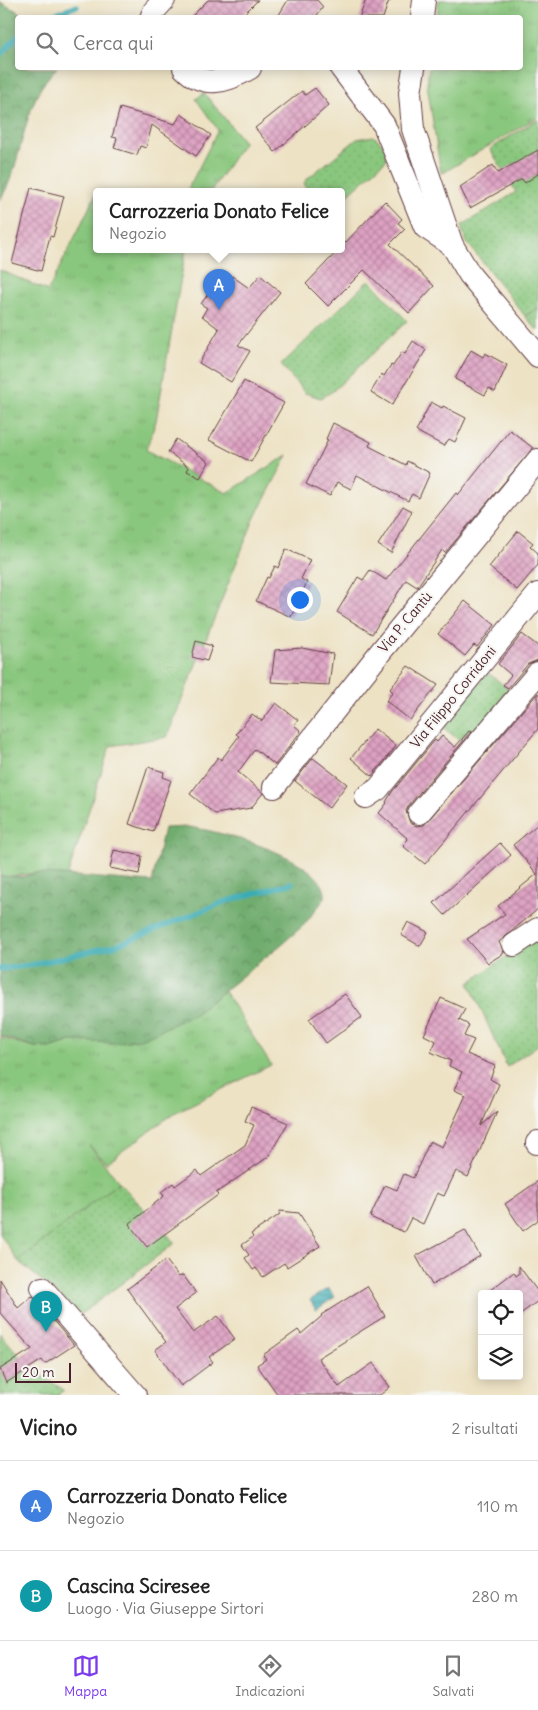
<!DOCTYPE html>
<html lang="it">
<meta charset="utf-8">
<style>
:root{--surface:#fff;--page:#f6f6f6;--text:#222;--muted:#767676;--line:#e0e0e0;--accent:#7c3aed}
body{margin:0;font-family:Delius,sans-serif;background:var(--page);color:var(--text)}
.controls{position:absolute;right:15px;bottom:15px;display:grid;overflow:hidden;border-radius:5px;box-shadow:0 2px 12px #0003}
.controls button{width:45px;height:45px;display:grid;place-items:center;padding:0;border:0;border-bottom:1px solid var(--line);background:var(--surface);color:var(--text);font:25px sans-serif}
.scale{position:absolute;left:15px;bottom:12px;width:56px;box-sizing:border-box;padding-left:5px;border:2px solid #4a1f2b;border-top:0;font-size:14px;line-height:18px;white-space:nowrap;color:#4a1f2b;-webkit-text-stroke:4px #f6f6f2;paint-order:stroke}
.you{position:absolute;left:299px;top:599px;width:18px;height:18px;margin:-12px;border:4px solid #fff;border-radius:50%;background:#1a73e8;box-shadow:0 0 0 8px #1a73e833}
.badge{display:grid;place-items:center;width:32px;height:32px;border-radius:50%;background:var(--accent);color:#fff;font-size:16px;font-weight:700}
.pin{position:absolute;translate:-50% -41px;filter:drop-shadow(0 1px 2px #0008)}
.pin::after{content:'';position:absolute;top:26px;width:18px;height:15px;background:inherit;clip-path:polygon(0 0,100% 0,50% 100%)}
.popup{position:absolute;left:93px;top:188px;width:252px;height:65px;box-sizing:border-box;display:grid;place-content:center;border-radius:5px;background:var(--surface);filter:drop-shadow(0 1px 4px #0005);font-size:16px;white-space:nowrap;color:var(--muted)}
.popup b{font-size:19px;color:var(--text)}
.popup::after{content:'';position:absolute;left:50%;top:100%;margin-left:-10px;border:10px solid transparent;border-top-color:var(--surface)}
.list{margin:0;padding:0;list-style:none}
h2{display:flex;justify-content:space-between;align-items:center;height:65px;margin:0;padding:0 20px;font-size:21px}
h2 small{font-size:16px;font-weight:400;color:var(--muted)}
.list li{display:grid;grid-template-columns:32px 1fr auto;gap:15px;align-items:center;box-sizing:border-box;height:90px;padding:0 20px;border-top:1px solid var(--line)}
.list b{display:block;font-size:19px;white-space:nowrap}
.list p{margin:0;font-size:16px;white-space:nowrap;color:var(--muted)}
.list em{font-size:16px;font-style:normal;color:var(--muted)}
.icon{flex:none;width:28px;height:28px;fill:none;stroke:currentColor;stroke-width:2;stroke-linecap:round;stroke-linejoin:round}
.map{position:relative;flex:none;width:538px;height:1395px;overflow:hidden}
.search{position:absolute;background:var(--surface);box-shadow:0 2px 12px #0003;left:15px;right:15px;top:15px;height:55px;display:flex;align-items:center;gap:12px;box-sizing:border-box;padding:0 18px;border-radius:5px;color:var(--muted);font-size:19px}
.sheet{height:245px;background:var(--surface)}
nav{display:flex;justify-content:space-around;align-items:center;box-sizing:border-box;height:70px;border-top:1px solid var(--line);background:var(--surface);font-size:14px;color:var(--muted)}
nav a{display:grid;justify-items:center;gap:2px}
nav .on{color:var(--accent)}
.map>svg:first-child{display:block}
.grass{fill:url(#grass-tufts);stroke:#6a7354}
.forest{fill:url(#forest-crowns);stroke:#5c664c}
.garden{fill:url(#garden-dots);stroke:#6a7354}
.water{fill:url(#water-rules);stroke:#426670}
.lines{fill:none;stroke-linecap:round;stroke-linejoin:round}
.stream{stroke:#3bacb4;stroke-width:5.5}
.building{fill:url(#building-cross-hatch)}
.minor-casing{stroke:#623c42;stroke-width:24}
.path{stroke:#623c42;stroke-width:3;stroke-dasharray:4 4;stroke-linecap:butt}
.minor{stroke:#fff;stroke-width:22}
.labels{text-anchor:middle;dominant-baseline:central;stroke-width:4.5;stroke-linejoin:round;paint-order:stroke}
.street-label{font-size:14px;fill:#4a1f2b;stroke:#f6f6f2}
</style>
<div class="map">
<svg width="538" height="1395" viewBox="0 0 538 1395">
<defs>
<pattern id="grass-tufts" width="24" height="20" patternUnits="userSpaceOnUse" patternTransform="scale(1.25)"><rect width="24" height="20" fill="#8ac77e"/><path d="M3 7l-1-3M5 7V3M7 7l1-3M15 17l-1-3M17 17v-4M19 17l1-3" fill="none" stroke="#79aa6d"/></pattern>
<pattern id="forest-crowns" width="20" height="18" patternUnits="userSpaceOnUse" patternTransform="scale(1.25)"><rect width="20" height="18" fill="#6fac6d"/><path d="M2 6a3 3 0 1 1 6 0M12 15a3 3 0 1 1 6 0" fill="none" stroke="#5d8b5a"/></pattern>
<pattern id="garden-dots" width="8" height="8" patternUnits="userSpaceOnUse" patternTransform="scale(1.25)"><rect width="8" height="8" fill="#8ac77e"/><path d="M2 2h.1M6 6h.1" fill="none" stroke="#79aa6d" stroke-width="1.8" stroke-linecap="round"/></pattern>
<pattern id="water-rules" width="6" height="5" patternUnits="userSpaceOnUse" patternTransform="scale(1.25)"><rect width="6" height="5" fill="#3bacb4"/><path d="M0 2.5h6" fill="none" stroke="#348b93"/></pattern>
<pattern id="building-cross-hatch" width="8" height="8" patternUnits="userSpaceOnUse" patternTransform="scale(1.25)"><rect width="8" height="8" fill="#dea2c3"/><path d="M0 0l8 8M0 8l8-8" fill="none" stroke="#b6839f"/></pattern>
</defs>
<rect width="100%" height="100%" fill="#f6f6f2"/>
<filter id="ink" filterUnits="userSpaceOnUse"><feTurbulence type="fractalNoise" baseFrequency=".02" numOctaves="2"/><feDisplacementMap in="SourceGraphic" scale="10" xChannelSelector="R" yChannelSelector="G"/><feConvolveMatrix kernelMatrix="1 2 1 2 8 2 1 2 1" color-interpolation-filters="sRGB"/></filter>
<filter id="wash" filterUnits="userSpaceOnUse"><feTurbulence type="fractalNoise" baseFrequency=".0096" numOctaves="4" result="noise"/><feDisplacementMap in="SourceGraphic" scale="20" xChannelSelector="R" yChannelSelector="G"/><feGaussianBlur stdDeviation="1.12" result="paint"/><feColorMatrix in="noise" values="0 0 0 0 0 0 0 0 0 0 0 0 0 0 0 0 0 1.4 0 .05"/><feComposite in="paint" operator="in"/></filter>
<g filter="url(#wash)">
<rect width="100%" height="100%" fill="#ede2c4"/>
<g class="grass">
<path d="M439,0H538V117L441,174L427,84L429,68H520V18L437,17Z"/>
<path d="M204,93L244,142L211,191H187L218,130L196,99Z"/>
<path d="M96,194V249H186L156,421L146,450L227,493L288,455L254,519L167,737L110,746L67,877L36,873L4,877L0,876V270L48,291Z"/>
<path d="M538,308V331L525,316Z"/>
<path d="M224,991L271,1065L174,1113L106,1163L89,1145L119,1182L18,1261L0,1234V1038L35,1047L50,1048L71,1041L203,1007Z"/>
</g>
<g class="forest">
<path d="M0,2L28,17L18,18V68H57C20,102 26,159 0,200Z"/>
<path d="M189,827C219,831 329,859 325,898L304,925L282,944L195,1014L141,1039L115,1043L71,1041L50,1048L35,1047L0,1036V876L22,877L36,873L152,882L164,828Z"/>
</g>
<g class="garden">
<path d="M538,119V308L525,316L466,241L461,226L516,192L490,149Z"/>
<path d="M373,136C382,142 388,148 386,160L342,200V191H308L304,183L308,178L357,139Z"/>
<path d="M369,280L407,321L333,391L321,398L305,393L281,365Z"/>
<path d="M482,668L512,692L476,736L469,731L460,741L436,722Z"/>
<path d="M538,934V1045L507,1067L469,983Z"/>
<path d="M119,1182L175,1243L81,1314L18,1261Z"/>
<path d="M0,1333L30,1368L64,1390L57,1395H0Z"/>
</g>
<path class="water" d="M328,1288L335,1297L316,1310L310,1300Z"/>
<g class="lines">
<g class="stream">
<path d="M44,18L77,6"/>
<path d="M0,55L18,36"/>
<path d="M0,969L31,965L117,945L224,902L292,883"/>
</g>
</g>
<g id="blocks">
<g class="building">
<path d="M208,0H258L240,18H190Z"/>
<path d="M288,0H317L323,7L315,18H277Z"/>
<path d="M366,0H389L383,18H359Z"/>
<path d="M315,88L329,105L275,152L255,128L302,91L305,95Z"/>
<path d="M120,108L175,124L181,114L211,135L196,156L152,125L146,148L140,146L137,155L114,148L117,138L112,137Z"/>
<path d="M538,150V174L525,183L522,179L470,208L460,187L493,165L498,173Z"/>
<path d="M31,188L64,196L53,237L50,236L41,271L12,263Z"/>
<path d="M385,201L402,219L398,223L405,229L390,244L434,286L409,313L364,270L328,306L306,284Z"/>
<path d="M260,275L280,292L238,345L250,351L231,382L199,363L219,329L202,316L207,308L201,304L215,284L223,290L232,276L249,288Z"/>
<path d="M413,341L426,350L392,405L371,392L382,374L384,376L391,365L393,366L402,352L405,354Z"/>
<path d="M471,350L483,357L485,353L507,365L495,392L489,388L485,395L455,379Z"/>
<path d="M244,381L284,403L251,462L209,440Z"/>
<path d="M431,402L442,408L443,406L466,418L455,442L449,439L444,446L416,431Z"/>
<path d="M333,423L371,442L369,446L406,465L407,461L430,473L419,498L412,494L408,501L357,475L351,489L337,482L330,496L306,484L328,440L326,439Z"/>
<path d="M510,430L533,448L445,553L442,550L417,587L406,580L372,634L337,612L358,577L363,580L370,570L386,580L456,493L458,495Z"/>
<path d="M176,439L209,462L200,478L187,471L189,467L168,452Z"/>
<path d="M403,506L412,511L391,553L378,545Z"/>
<path d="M518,531L533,543L530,546L538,553V565L517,590L489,567Z"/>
<path d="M286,549L310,560L301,579L307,582L291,617L256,601L267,577L269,578L275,566L278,568Z"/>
<path d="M465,601L495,625L477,647L474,645L465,656L438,634Z"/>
<path d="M522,634L538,646V660L528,664L508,688L503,685L511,675L498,664Z"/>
<path d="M196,641L212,646L207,661L192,657Z"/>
<path d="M302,648L333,654L329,685L271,682L275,650Z"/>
<path d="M408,666L438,685L410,720L386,701L393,692L390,689Z"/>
<path d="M538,693V729L425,864L403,846L408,839L379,813L387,803L386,802L392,792L435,740L437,742L442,736L455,747L469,731L471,732L409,805L406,811L410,823L417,826L424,825Z"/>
<path d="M276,703L298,720L294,725L301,731L275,765L255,749L238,772L263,793L251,808L215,814L190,794L218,757L221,760L239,736L236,734L252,714L262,721Z"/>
<path d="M375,729L396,746L372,776L351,758Z"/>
<path d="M313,758L347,784L329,808L295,781Z"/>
<path d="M148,767L164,772L163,777L171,780L153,832L129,824Z"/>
<path d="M538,824V909L499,942L504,953L488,963L467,939L505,914L498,906L537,874L513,845Z"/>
<path d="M500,843L511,855L445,915L434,903Z"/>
<path d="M114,850L142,856L139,874L110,868Z"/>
<path d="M408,922L428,932L420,946L401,935Z"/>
<path d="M345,994L362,1017L326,1043L309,1019Z"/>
<path d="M441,998L465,1009L459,1020L469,1025L464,1036L474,1040L467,1054L495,1066L490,1079L499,1084L481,1126L497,1112L468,1177L456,1171L444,1196L437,1193L423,1224L411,1218L404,1232L370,1217L385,1185L397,1190L404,1174L413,1178L430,1141L442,1147L466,1095L454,1090L462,1072L449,1066L451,1061L431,1052L436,1041L424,1035Z"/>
<path d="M251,1107L288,1123L268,1157L216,1193L218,1195L147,1247L129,1224L164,1196L161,1192L173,1183L175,1186L197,1170L201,1176L245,1145L254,1125L245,1121Z"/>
<path d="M538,1181V1220L523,1231L505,1204Z"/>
<path d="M280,1211L299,1213L320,1246L287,1267L284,1263L263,1277L256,1268L253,1270L245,1258L249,1255L242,1245L253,1237L251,1234L279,1215Z"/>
<path d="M465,1230L480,1256L432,1285L416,1256Z"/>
<path d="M166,1260L179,1277L183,1275L196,1293L175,1309L193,1333L218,1316L235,1339L209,1357L213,1362L181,1386L155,1350L166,1342L127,1289Z"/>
<path d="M519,1266L538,1292V1301L519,1315V1294H485L514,1272L516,1276L519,1274Z"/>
<path d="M0,1279L18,1308L32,1296L74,1345L45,1364L42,1360L6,1383L0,1369L32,1349L0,1313Z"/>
<path d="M367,1286L385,1316L318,1358L339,1387L373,1363L390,1387L380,1395H278L257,1365L266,1359L263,1355L298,1330L301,1334L322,1316L321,1315Z"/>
</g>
</g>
</g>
<g filter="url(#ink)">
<use href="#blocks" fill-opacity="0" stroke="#623c42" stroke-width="1"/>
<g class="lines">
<defs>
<g id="minor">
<path d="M151,18L154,11L164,0"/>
<path d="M422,18L424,0"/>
<path d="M184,68C204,89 227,82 250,68"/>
<path d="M341,68L384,125L425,227L452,245"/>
<path d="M414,68L410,93L413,129L452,245L470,275L538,356"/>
<path d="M274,787L382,650L538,460"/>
<path d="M366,797L378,789L538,594"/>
<path d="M419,813L538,673"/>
<path d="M514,945L538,929"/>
<path d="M537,1143L538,1142"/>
<path d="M42,1288L135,1395"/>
</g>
</defs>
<use href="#minor" class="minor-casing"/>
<path class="path" d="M389,1L390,0"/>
<use href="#minor" class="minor"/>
</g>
</g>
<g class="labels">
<g class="street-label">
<text transform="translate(405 622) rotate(-50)">Via P. Cantù</text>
<text transform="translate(453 697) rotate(-51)">Via Filippo Corridoni</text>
</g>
</g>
</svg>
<div class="controls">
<button><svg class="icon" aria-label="locate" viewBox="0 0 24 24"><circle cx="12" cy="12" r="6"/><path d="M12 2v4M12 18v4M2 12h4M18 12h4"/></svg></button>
<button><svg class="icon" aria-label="layers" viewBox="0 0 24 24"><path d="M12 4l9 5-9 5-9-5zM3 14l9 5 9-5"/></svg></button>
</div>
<div class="scale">20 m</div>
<div class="you"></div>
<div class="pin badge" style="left:219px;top:310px;background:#3f7fe0">A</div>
<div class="popup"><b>Carrozzeria Donato Felice</b>Negozio</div>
<div class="pin badge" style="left:46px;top:1332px;background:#0f9aa8">B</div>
<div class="search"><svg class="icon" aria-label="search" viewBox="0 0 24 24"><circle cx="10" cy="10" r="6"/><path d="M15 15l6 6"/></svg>Cerca qui</div>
</div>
<section class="sheet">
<h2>Vicino<small>2 risultati</small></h2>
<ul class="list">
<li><span class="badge" style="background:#3f7fe0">A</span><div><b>Carrozzeria Donato Felice</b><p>Negozio</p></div><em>110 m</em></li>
<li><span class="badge" style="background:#0f9aa8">B</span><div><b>Cascina Sciresee</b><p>Luogo · Via Giuseppe Sirtori</p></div><em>280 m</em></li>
</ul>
</section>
<nav>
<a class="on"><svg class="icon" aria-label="map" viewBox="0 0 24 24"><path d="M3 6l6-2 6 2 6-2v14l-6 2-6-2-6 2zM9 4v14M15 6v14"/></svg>Mappa</a>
<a><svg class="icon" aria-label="directions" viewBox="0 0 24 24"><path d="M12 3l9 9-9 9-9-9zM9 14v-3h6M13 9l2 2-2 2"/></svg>Indicazioni</a>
<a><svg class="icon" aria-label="saved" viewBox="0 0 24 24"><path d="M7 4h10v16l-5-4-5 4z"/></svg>Salvati</a>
</nav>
